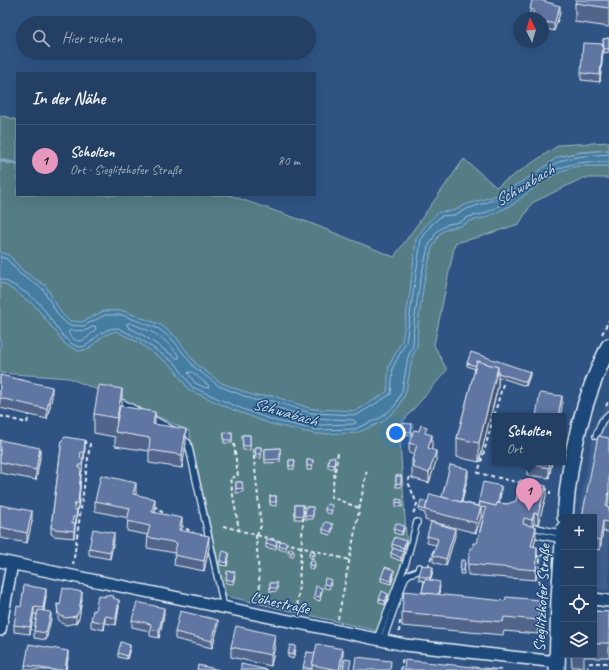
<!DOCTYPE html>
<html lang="de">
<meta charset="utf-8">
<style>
:root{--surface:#233f63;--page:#2f4a6c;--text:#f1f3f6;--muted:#a3afbe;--line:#405878;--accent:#e797bd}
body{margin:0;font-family:Caveat,sans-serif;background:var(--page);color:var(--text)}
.controls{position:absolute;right:12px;bottom:12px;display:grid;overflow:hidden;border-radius:0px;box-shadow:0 4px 16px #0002}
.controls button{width:36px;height:36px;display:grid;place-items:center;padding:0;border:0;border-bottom:1px solid var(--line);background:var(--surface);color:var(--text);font:20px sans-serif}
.compass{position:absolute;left:513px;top:12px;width:36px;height:36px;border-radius:50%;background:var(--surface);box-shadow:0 4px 16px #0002;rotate:355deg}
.you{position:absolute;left:396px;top:433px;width:14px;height:14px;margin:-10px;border:3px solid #fff;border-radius:50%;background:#1a73e8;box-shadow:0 0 0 6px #1a73e833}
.badge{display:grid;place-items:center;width:26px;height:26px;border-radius:50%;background:var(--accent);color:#111;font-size:13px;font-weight:700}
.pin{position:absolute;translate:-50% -33px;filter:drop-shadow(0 1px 2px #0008)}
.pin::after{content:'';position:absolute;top:21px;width:14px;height:12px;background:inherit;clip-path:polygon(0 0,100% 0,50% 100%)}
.popup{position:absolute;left:492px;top:413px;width:74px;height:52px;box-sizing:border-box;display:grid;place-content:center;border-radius:0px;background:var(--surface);filter:drop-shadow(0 1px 3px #0005);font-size:13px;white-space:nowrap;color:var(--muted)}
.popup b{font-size:15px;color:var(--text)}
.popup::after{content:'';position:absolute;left:50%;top:100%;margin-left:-8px;border:8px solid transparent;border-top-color:var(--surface)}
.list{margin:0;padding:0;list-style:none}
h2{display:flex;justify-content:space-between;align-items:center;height:52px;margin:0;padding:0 16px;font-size:17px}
h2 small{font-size:13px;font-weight:400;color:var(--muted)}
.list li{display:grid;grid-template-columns:26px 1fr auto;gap:12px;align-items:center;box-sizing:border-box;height:72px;padding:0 16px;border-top:1px solid var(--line)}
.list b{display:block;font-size:15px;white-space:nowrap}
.list p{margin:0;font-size:13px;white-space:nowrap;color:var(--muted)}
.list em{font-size:13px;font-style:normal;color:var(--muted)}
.icon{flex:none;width:22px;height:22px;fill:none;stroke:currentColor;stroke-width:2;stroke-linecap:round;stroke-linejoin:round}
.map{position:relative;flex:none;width:609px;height:670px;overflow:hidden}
.search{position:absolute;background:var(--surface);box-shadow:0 4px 16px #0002;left:16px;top:16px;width:300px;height:44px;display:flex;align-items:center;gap:10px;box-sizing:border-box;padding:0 14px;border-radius:22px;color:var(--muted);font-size:15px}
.panel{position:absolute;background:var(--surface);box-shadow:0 4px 16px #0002;left:16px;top:72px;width:300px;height:124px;border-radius:0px}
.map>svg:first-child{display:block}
.built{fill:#40618f}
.green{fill:#547d85;stroke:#9eb7be}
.water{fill:#447ba1;stroke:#86aac4}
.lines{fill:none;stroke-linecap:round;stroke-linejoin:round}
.shore{stroke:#a6c2d5;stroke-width:1}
.stream{stroke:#86aac4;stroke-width:3.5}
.lane-casing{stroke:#e8f1f8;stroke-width:8}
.street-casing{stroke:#e8f1f8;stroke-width:14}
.secondary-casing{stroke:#e8f1f8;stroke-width:18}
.path{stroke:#e8f1f8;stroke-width:2;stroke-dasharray:4 3;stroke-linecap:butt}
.lane{stroke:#1f4a7a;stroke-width:5.5}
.street{stroke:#1f4a7a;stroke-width:11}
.secondary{stroke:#1f4a7a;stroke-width:15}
.wall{fill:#51658b;stroke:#e8f1f8}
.shaded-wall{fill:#425271;stroke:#e8f1f8}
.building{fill:#5e75a2;stroke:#e8f1f8}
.labels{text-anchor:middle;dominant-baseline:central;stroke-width:3;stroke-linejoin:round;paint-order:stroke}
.street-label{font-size:16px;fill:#e8f1f8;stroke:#1f4a7a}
.water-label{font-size:17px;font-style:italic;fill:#cfdfeb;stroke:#1f4a7a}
</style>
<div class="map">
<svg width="609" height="670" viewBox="0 0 609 670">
<rect width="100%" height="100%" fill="#2f5484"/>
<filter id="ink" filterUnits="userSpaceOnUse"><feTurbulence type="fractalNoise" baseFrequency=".025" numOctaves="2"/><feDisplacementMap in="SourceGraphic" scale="8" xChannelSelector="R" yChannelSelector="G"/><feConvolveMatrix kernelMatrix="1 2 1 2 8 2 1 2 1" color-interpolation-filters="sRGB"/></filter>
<g filter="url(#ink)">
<path class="built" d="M609,401V590L594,589V517H580L582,494L596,421Z"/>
<g class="green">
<path d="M0,115L17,120V195H229L310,223L394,257L464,159L496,187L559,145L609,142V150L579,152L558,157L533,175L498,195L465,205L453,211L416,239L410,293L402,341L389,366L387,393L356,411L312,409L273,396H255L221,383L196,364L176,337L161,325L123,311H104L82,322L69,321L61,313L46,286L23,271L9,255L0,252Z"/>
<path d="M577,166H609V178H583L532,203L519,224L479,237L455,243L434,345L447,370L399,426L407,549L378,631L226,596L189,431L122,400L69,378L0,373V282L6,285L35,306L66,345L79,351L88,349L104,335L116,331L138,342L173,367L189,390L234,410L271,424L317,434L356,433L382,422L398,408L406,392L412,357L417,347L418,323L424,282L432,248L440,233L449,228L461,226L469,221L484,218L512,205L543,181L564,170Z"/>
</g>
<path class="water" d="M609,150V166H577L564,170L543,181L512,205L484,218L469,221L461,226L449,228L440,233L432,248L424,282L418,323L417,347L412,357L406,392L398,408L382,422L356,433L317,434L271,424L234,410L189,390L173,367L138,342L116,331L104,335L88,349L79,351L66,345L35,306L6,285L0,282V252L9,255L23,271L46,286L61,313L69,321L82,322L104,311H123L161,325L176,337L196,364L221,383L255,396H273L312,409L356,411L387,392L389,366L402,341L410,293L416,239L428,222L439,212L453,211L465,205L498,195L533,175L558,157L579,153Z"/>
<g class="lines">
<g class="shore">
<path d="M609,154C591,156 558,155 547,171L549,173C571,162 585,161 609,162"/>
<path d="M0,257L7,259L20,274L43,289L58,315L68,325L83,326L105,315H122L159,329L173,340L194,367L219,386L254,400L273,401L311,413L357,415L391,394L393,367L406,342L421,240L431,225L441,216L454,215L467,209L499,198L529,182L531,183L509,201L483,214L468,217L460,222L448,224L437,231L428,247L420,281L414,323L413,346L408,357L402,391L395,406L380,418L355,429L317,430L272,420L235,406L192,387L176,364L140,339L118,328C99,327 91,347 81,347C65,347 49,314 39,303C33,297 8,280 0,279"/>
<path d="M130,323C154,333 162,334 179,356V358H176L143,335L128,327L127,324Z"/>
<path d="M95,326L96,329C86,339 79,348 68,333L70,330L84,331Z"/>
<path d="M189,372H192L208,385L209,387L206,388L195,383L189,375Z"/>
<path d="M258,405L272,406L310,418L354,420L356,423L353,424L318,425L273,415L257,409L256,407Z"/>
</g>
<path class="stream" d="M0,160L17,164"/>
<defs>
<g id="lane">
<path d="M123,403L136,410"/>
<path d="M149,417L173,430"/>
<path d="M596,436L602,421L609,414"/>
<path d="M181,437L188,443L224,607"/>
<path d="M533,527L563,534"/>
<path d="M528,533L563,540"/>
<path d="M377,639L406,562L417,522"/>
<path d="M383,640L405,578L409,574L418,571L419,567"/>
</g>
<g id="street">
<path d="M0,561L405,645L557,662"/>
<path d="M594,599L609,601"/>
<path d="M0,630L12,564"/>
</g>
<g id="secondary">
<path d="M565,517C569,457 582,400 609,346"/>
<path d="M557,670L559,599L564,529"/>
</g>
</defs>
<use href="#lane" class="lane-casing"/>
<use href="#street" class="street-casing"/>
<use href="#secondary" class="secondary-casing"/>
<g class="path">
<path d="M602,334L609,320"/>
<path d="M503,384L478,473L521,483"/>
<path d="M606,406L609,400"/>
<path d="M0,416L27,423L29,415"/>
<path d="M234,444L238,476L230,478L239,530"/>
<path d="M253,449L261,526L257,535"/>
<path d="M338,453L331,497L359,508"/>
<path d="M410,477L408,482L417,504L413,514"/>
<path d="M544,489L550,490V495"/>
<path d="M154,506L166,515"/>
<path d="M180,525L195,534"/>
<path d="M223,526L349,560"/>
<path d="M256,535L261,603"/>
<path d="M535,555L540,557L539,584L545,598"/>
<path d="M540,557L545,553L546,545"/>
<path d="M73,565L90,444L83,442"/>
<path d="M428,567L435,547"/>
<path d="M538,611L544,612V608"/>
<path d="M297,612L304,507H301"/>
<path d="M338,619L367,469"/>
<path d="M399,632L400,621"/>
<path d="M579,667V670"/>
<path d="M401,670L403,656"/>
<path d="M586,670L590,663H609"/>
</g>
<use href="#lane" class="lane"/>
<use href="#street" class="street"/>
<use href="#secondary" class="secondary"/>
</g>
<g class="wall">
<path d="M609,0V27L575,22V3Z"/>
<path d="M530,9L560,13L554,31L547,29L545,35L543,34V18L530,16Z"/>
<path d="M609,38V52L604,53L603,39Z"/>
<path d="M603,51L600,82L581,80V73Z"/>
<path d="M467,363L530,375L526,386L498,377V386L479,462L457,457V438L475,369L467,366Z"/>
<path d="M0,375L52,397L47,419L0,408Z"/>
<path d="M122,406L186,443L182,468L149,463V451L115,446V437L94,433V414Z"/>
<path d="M412,427L411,436L399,434V431Z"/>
<path d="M232,432V443H224V433Z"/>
<path d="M427,434L432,446L431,449L436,461L429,483L412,478V460L414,455L409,453V443Z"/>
<path d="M242,435H250V450H243Z"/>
<path d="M0,440L40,458L36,480L0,473Z"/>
<path d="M62,440L85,447L84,459H83L82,472H81L79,502L78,510H77V517L75,524L74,538L54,536L51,534V527Z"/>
<path d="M256,447H261V458L255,457Z"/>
<path d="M280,448V462L265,463V449Z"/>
<path d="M289,460H295L294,469H289Z"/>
<path d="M307,460H313L312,470H307Z"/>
<path d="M335,461L334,468H328V464Z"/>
<path d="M527,462H552L549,478L527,475Z"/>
<rect x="396" y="476" width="5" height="11"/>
<path d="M468,476L462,502L478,506V505L501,493L499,503L507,504L546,496L538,524H534L533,526L536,537L534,546L537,557L536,580L468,575V564L473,548L477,543L483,518L481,517L476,533L425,520V513L419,511V508L427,502L442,497Z"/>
<path d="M236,482H242L243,492L236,493Z"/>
<path d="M136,493L135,495L155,509V512L182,528L181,531L209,547L204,571L174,565L175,553L147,548L148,535L127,531L128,518L95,511V501Z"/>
<path d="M270,496H276V506L270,505Z"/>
<path d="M396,502L402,503V507L396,506Z"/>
<path d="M0,505L32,521L27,543L0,538Z"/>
<rect x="295" y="505" width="8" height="14"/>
<path d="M306,507H313V519H305Z"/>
<path d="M608,507H609V532L603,531L600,550L594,549V517Z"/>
<path d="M325,509H332L331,514L325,512Z"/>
<path d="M333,527L331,535L323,533V529Z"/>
<path d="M394,529H404L402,535L394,533Z"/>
<path d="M427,536H455L446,566L433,562V555L436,545L427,543Z"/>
<path d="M114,540L110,559L89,555V548Z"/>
<path d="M266,544H277L276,549L266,548Z"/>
<path d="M392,544H406L403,552L392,548Z"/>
<path d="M279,546H287L285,551L279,549Z"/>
<path d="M288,550L294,555L291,557L288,553Z"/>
<path d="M309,553L315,556L312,559L309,556Z"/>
<path d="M391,553L404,556L401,561L391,557Z"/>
<path d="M229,556L227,566L220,565V561Z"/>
<path d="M309,563L315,567L313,570L310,569L309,567Z"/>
<path d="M465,563L464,574H460V570Z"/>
<path d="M433,571L430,580L440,586L439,595L540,614L538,634L504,631L503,635L402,626V612L422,593L424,581L419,580V576Z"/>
<path d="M394,574L391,584L381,581V578Z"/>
<path d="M235,576L233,584L226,583V579Z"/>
<path d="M270,583H277V591L270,592Z"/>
<path d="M331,583L329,589L324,588V584Z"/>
<path d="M322,591L320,601L314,599V596Z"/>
<path d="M46,596L44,611L51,619L46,640L34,638V631L37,614H34L30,634L14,632V625L21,607Z"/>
<path d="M388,597L385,605L379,602V599Z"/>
<path d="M114,598L119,607L116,625L105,623L104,630L91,627V620L95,611Z"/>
<path d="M82,599L79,618L76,623L66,625L61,623L58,619L57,604L60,605Z"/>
<path d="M594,611L609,612V657H600V658H596V657H584V667H572L571,655H594Z"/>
<path d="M164,615L159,638L150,636V631L132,627V620Z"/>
<path d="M218,627L212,648L175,639V632Z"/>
<path d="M275,645L271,666L231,657V647Z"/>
<path d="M130,648L127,659L118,657V653Z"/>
<path d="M296,650L293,659L288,657V654Z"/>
<path d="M307,652L343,660L341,670H303Z"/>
<path d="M68,658L66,670H25V665Z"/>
</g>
<g class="shaded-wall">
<path d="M560,6V13L554,31V24Z"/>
<path d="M547,22V29L545,35V28Z"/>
<path d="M603,44V51L600,82V75Z"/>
<path d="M498,367V386L479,462V443Z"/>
<path d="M530,372V375L526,386V382Z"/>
<path d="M52,387V397L47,419V409Z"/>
<path d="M122,389V408L117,433V418Z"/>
<path d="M562,396V407L560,416H558Z"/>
<path d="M155,412V425L153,424Z"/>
<path d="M186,429V443L182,468V455Z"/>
<path d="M432,435V446L428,459V448Z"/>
<path d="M85,440V447L84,459V452Z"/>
<path d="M40,448V458L36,480V470Z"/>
<path d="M436,451V461L429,483V473Z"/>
<path d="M550,462H552L549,478V468Z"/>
<path d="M468,469V476L460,509V502Z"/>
<path d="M81,470V477L78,510V503Z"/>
<path d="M136,483V493L133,504V494Z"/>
<path d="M501,486V493L496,516V509Z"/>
<path d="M546,486V496L538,524V514Z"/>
<path d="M609,491V501L606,517V507Z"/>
<path d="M155,499V509L152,522V512Z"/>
<path d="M481,507V517L476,533V523Z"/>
<path d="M77,510V517L76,524V517Z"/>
<path d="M32,511V521L27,543V533Z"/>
<path d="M534,513V524L532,530V520Z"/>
<path d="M182,518V528L179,541V530Z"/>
<path d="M603,521V531L600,550V540Z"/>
<path d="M75,523V530L74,538V531Z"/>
<path d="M404,526V529L402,535V532Z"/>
<path d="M536,527V537L531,556V546Z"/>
<path d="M455,529V536L446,566V559Z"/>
<path d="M114,533V540L110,559V552Z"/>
<path d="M209,536V547L204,571V561Z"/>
<path d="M406,541V544L403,552V548Z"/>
<path d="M537,547V557L536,580V570Z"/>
<path d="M294,551V555L291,557V553Z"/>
<path d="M404,552V556L401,561V558Z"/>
<path d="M229,553V556L227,566V563Z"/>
<path d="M315,553V556L312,559V556Z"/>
<path d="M315,564V567L313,570V566Z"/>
<path d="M433,567V571L430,581V578Z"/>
<path d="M394,570V574L391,584V581Z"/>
<path d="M46,589V596L43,615V608Z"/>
<path d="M82,592V599L79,618L76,623V616Z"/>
<path d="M388,594V597L385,605V601Z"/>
<path d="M119,600V607L116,625V618Z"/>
<path d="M540,600V614L538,634V620Z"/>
<path d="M34,607V614L30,634V627Z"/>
<path d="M164,608V615L159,638V631Z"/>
<path d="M51,612V619L46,640V633Z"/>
<path d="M105,616V623L104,630V623Z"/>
<path d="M218,620V627L212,648V641Z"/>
<path d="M275,635V645L271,666V655Z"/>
<path d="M130,645V648L127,659V656Z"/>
<path d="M343,649V660L341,670H339Z"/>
<path d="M68,651V658L66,670H65Z"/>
</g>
<g class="building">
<path d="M532,0H540L560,6L554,24L547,22L545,28L543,27V18H531L534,10L530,9Z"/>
<path d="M576,0H609V8L575,3Z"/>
<path d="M609,38V49H604L603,39Z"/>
<path d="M583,43L603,44L600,75L581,73Z"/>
<path d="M471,352L530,372L526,382L498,373V367L477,361L476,366L467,363Z"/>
<path d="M477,361L498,367L479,443L457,438Z"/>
<path d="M0,375L52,387L47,409L0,398Z"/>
<path d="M99,385L122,389L117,418L94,414Z"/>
<path d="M540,393L562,396L558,416H536Z"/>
<path d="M120,406L155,412L153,424L186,429L182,455L149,450L150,438L115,432Z"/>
<path d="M400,423L412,424L411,432L399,431Z"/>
<path d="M421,425L427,427L425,433L432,435L428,448L436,451L429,473L412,467L414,461L412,460L417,445L409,443L414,430L419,431Z"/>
<path d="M232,432V440H224V433Z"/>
<path d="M242,435H250V446H243Z"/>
<path d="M598,436L609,438V491L606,507H609V522L603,521L600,540L594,539V517H582Z"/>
<path d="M65,437L85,440L84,452H81L80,458H83L82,465H79V467L81,470L78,503H75L74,509L77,510L76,517H73L72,523H75L74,531L54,529L51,527L62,440Z"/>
<path d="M0,440L40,448L36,470L0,462Z"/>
<path d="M256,447H261V454H255Z"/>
<path d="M280,448V459L265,460V449Z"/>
<path d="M329,457H335L334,465L328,464Z"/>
<path d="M289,460H295L294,466H289Z"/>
<path d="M307,460H313L312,466H307Z"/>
<path d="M527,462H550L549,468L527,464Z"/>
<path d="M450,465L468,469L461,502L442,497Z"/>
<path d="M101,475L136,483L133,494L155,499L152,512L182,518L179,530L209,536L204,561L174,555L177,543L147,537L150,526L127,521L130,508L95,501Z"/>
<path d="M396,476H401V483L396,484Z"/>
<path d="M520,480L546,486L538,514L534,513L532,520L524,518L523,524L536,527L531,546L537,547L536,570L468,564L470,548H473V543H477L486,508L481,507L476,523L425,510L430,494L480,507L479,506L480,502L496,506L497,503L507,504L516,501Z"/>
<path d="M236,482H242L243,488L236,489Z"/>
<path d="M483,482L501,486L498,503H497L496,506L480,502L479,505H478Z"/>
<rect x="270" y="496" width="6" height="6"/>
<path d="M396,499L402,500V503L396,502Z"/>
<path d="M421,500L427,502L425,510L419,508Z"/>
<path d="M327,504L332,505L331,511L325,509Z"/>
<path d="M0,505L32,511L27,533L0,527Z"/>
<path d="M295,505H303V516L295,515Z"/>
<path d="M306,507H313V516H305Z"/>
<path d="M325,522L333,524L331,532L323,529Z"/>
<path d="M431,522L455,529L446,559L433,555L438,539L427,536Z"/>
<path d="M396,523L404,526L402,532L394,529Z"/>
<path d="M93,529L114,533L110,552L89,548Z"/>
<path d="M395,537L406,541L403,548L392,544Z"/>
<path d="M267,539L277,541L276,546L266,544Z"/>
<path d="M281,541L287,543L285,547L279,546Z"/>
<path d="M292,548L294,551L291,553L288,550Z"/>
<path d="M393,548L404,552L401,558L391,553Z"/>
<path d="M312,550L315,553L312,556L309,553Z"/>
<path d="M223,551L229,553L227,563L220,561Z"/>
<path d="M461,560H465L464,571L460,570Z"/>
<path d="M311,561H314L315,564L313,566L310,565L309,563Z"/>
<path d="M422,565L433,567L430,578L419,576Z"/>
<path d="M385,567L394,570L391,581L381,578Z"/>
<path d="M227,571L235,572L233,581L226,579Z"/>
<path d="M325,578L331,580L329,585L324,584Z"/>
<path d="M425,579L440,582L438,595L422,592Z"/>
<rect x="270" y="583" width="7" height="5"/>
<path d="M24,585L46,589L43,608L34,607L30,627L14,625L17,606L21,607Z"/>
<path d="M316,586L322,588L320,597L314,596Z"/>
<path d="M63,588L82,592L79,611L76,616L66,618L61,616L58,612L57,604L60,605Z"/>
<path d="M382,591L388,594L385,601L379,599Z"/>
<path d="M404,591L505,601L506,597L540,600L538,620L504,617L503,622L402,612Z"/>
<path d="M98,595L105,597V595L114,596L113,598L119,600L116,618L105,616L104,623L91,620L93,610L95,611Z"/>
<path d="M137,602L164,608L159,631L150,629L151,624L132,620Z"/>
<path d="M38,610L51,612L46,633L34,631Z"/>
<path d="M180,611L218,620L212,641L175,632Z"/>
<path d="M594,611L609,612V643H600V644H596V643H594Z"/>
<path d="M236,626L275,635L271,655L231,647Z"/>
<path d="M121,642L130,645L127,656L118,653Z"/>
<path d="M29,644L68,651L65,670H52L25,665Z"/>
<path d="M317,644L343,649L339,670L312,665Z"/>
<path d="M290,645L296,646L293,655L288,654Z"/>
<path d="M307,652L315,653L312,665V669L303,667Z"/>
<path d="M356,657L391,661L390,670H354Z"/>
<path d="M345,659L351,660L349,670H343Z"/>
<path d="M405,660L502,670H404Z"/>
<path d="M241,664L268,670H241Z"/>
<path d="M198,665L220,670H197Z"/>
</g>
</g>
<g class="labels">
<g class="street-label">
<text transform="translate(542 598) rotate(-87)">Sieglitzhofer Straße</text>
<text transform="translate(280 603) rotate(12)">Löhestraße</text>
</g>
<g class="water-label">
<text transform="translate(524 185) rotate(-31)">Schwabach</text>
<text transform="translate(285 412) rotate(16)">Schwabach</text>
</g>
</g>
</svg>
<div class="controls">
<button>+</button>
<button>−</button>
<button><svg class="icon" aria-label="locate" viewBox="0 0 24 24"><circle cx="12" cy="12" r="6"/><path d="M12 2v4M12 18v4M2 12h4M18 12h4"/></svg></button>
<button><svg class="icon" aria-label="layers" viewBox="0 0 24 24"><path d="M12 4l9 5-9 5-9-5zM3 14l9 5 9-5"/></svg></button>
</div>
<svg class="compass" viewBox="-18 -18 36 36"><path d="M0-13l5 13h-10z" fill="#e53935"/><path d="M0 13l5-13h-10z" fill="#a3afbe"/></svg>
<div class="you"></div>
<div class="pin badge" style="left:529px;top:511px">1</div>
<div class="popup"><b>Scholten</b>Ort</div>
<div class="search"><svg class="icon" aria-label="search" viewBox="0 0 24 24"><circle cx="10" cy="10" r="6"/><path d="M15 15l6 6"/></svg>Hier suchen</div>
<section class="panel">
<h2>In der Nähe<small></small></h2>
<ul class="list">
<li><span class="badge">1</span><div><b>Scholten</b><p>Ort · Sieglitzhofer Straße</p></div><em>80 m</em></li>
</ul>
</section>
</div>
